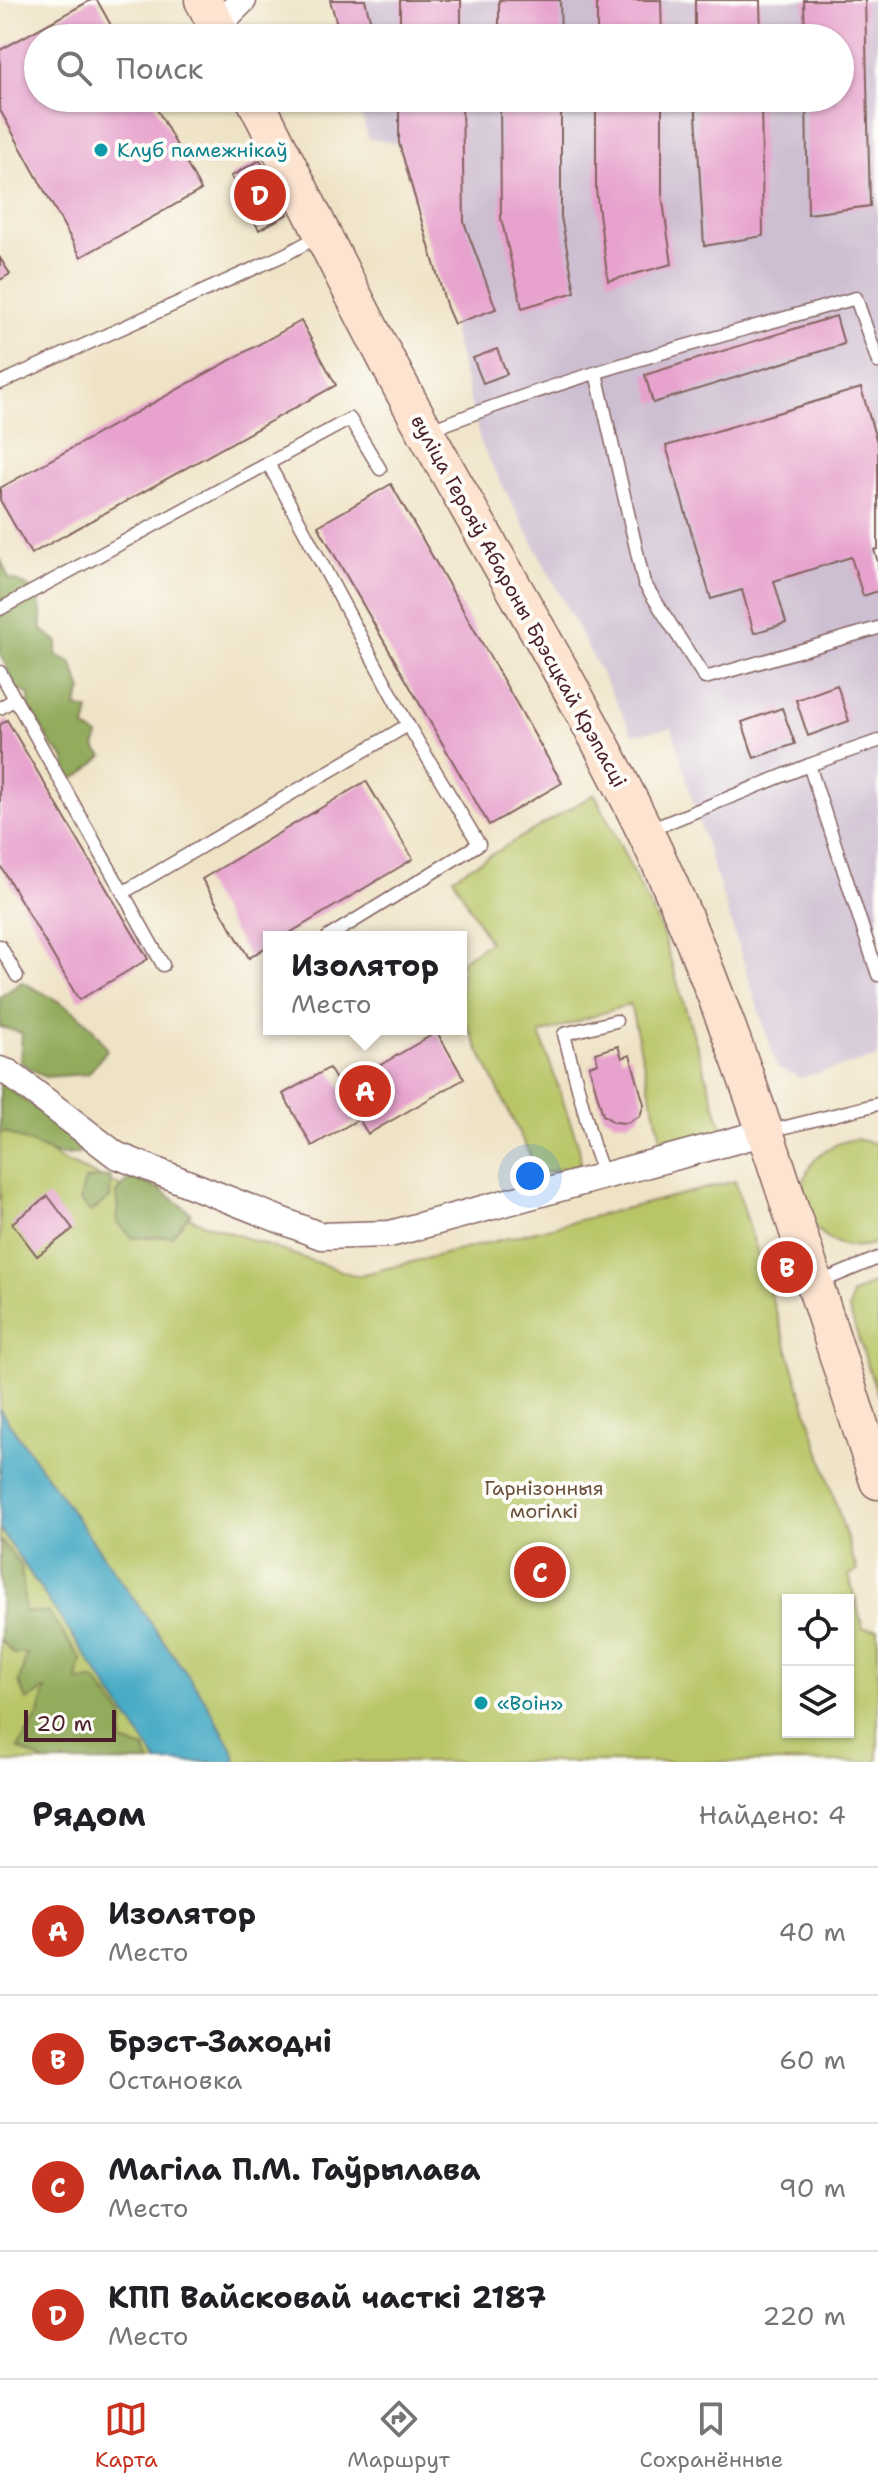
<!DOCTYPE html>
<html lang="ru">
<meta charset="utf-8">
<style>
:root{--surface:#fff;--page:#f6f6f6;--text:#202124;--muted:#757577;--line:#e0e0e0;--accent:#c8321e}
body{margin:0;font-family:"Shantell Sans",sans-serif;background:var(--page);color:var(--text)}
.controls{position:absolute;right:24px;bottom:24px;display:grid;overflow:hidden;border-radius:0px;box-shadow:0 2px 6px #0004}
.controls button{width:72px;height:72px;display:grid;place-items:center;padding:0;border:0;border-bottom:2px solid var(--line);background:var(--surface);color:var(--text);font:40px sans-serif}
.scale{position:absolute;left:24px;bottom:20px;width:92px;box-sizing:border-box;padding-left:8px;border:4px solid #4a1f2b;border-top:0;font-size:22px;line-height:28px;white-space:nowrap;color:#4a1f2b;-webkit-text-stroke:6px #fdfcf7;paint-order:stroke}
.you{position:absolute;left:530px;top:1176px;width:28px;height:28px;margin:-20px;border:6px solid #fff;border-radius:50%;background:#1a73e8;box-shadow:0 0 0 12px #1a73e833}
.badge{display:grid;place-items:center;width:52px;height:52px;border-radius:50%;background:var(--accent);color:#fff;font-size:26px;font-weight:700}
.pin{position:absolute;translate:-50% -50%;border:4px solid #fff;box-shadow:0 2px 8px #0006}
.popup{position:absolute;left:263px;top:931px;width:204px;height:104px;box-sizing:border-box;display:grid;place-content:center;border-radius:0px;background:var(--surface);filter:drop-shadow(0 2px 6px #0005);font-size:26px;white-space:nowrap;color:var(--muted)}
.popup b{font-size:30px;color:var(--text)}
.popup::after{content:'';position:absolute;left:50%;top:100%;margin-left:-16px;border:16px solid transparent;border-top-color:var(--surface)}
.list{margin:0;padding:0;list-style:none}
h2{display:flex;justify-content:space-between;align-items:center;height:104px;margin:0;padding:0 32px;font-size:34px}
h2 small{font-size:26px;font-weight:400;color:var(--muted)}
.list li{display:grid;grid-template-columns:52px 1fr auto;gap:24px;align-items:center;box-sizing:border-box;height:128px;padding:0 32px;border-top:2px solid var(--line)}
.list b{display:block;font-size:30px;white-space:nowrap}
.list p{margin:0;font-size:26px;white-space:nowrap;color:var(--muted)}
.list em{font-size:26px;font-style:normal;color:var(--muted)}
.icon{flex:none;width:44px;height:44px;fill:none;stroke:currentColor;stroke-width:2;stroke-linecap:round;stroke-linejoin:round}
.map{position:relative;flex:none;width:878px;height:1762px;overflow:hidden}
.search{position:absolute;background:var(--surface);box-shadow:0 2px 6px #0004;left:24px;right:24px;top:24px;height:88px;display:flex;align-items:center;gap:20px;box-sizing:border-box;padding:0 28px;border-radius:44px;color:var(--muted);font-size:30px}
.sheet{height:616px;background:var(--surface)}
nav{display:flex;justify-content:space-around;align-items:center;box-sizing:border-box;height:112px;border-top:2px solid var(--line);background:var(--surface);font-size:22px;color:var(--muted)}
nav a{display:grid;justify-items:center;gap:4px}
nav .on{color:var(--accent)}
.map>svg:first-child{display:block}
.industrial{fill:#cebed1}
.green{fill:#b9c668;stroke:#82724a;stroke-width:2;fill-rule:evenodd}
.forest{fill:#92ab5c;stroke:#6e6544;stroke-width:2}
.water{fill:#46aac5;stroke:#486478;stroke-width:2}
.building{fill:#e7a3cd}
.lines{fill:none;stroke-linecap:round;stroke-linejoin:round}
.service-casing{stroke:#846461;stroke-width:15}
.minor-casing{stroke:#846461;stroke-width:29}
.secondary-casing{stroke:#846461;stroke-width:39}
.service{stroke:#fff;stroke-width:12}
.minor{stroke:#fff;stroke-width:26}
.secondary{stroke:#fde4d1;stroke-width:36}
.culture-dot{fill:#0f9aa8;stroke:#fdfcf7;stroke-width:3}
.labels{text-anchor:middle;dominant-baseline:central;stroke-width:8;stroke-linejoin:round;paint-order:stroke}
.culture-label{font-size:20px;fill:#0d838f;stroke:#fdfcf7;text-anchor:start}
.street-label{font-size:20px;fill:#4a1f2b;stroke:#fdfcf7}
.park-label{font-size:20px;fill:#6b513d;stroke:#fdfcf7}
</style>
<div class="map">
<svg width="878" height="1762" viewBox="0 0 878 1762">
<rect width="100%" height="100%" fill="#fdfcf7"/>
<filter id="ink" filterUnits="userSpaceOnUse"><feTurbulence type="fractalNoise" baseFrequency=".0125" numOctaves="2"/><feDisplacementMap in="SourceGraphic" scale="16" xChannelSelector="R" yChannelSelector="G"/><feConvolveMatrix kernelMatrix="1 2 1 2 8 2 1 2 1" color-interpolation-filters="sRGB"/></filter>
<filter id="wash" filterUnits="userSpaceOnUse"><feTurbulence type="fractalNoise" baseFrequency=".006" numOctaves="4" result="noise"/><feDisplacementMap in="SourceGraphic" scale="32" xChannelSelector="R" yChannelSelector="G"/><feGaussianBlur stdDeviation="1.8" result="paint"/><feColorMatrix in="noise" values="0 0 0 0 0 0 0 0 0 0 0 0 0 0 0 0 0 1.4 0 .05"/><feComposite in="paint" operator="in"/></filter>
<g filter="url(#wash)">
<rect width="100%" height="100%" fill="#efe3c6"/>
<path class="industrial" d="M330,0H878V1057L800,1078L777,1067L696,813L672,728L633,734L481,444L453,333L454,324L399,144L368,138L357,98H840V38H341Z"/>
<g class="green">
<path d="M595,794L661,929L723,1131L663,1147L630,1004L540,1034L579,1147L581,1164L533,1176L530,1155L461,1013V961L489,942L453,877Z"/>
<path d="M0,1107L57,1158L202,1223L356,1276L735,1181L857,1571L849,1576L863,1628L878,1629V1762H236L231,1746L203,1697L0,1410ZM788,1600H848V1732H788Z"/>
<path d="M856,1139L878,1144V1242C803,1270 766,1154 856,1139Z"/>
<path d="M878,1280V1396L849,1310L852,1295Z"/>
<path d="M0,1529L153,1752L158,1762H0Z"/>
</g>
<g class="forest">
<path d="M0,558L9,579C39,586 42,602 42,630L58,642L56,656L71,662L82,690L76,707L89,710L85,728L98,736L95,748L103,756L82,775L69,780L65,759L51,744L29,707V694L16,689L0,653Z"/>
<path d="M22,982C58,1001 88,1013 107,1050L88,1074L45,1077L20,1062L22,1033L0,1027V997Z"/>
<path d="M0,1082L82,1143L77,1154L57,1155L5,1132L0,1133Z"/>
<path d="M111,1176L110,1198L90,1212L80,1200L85,1180Z"/>
<path d="M130,1178L160,1189L191,1213L172,1236L132,1238L118,1223L117,1193Z"/>
<path d="M0,1540L21,1566L25,1612H48L81,1659L77,1681L95,1680L123,1716L122,1742L145,1749L149,1762H45L18,1748L39,1714L46,1689L26,1701L19,1681L27,1654H14L0,1639Z"/>
</g>
<path class="water" d="M0,1410L203,1697L231,1746L236,1762H158L0,1529Z"/>
<g id="blocks">
<g class="building">
<path d="M91,0H97L118,38H38V98H151L201,190L81,257L0,110V50Z"/>
<path d="M330,0H365L375,38H341Z"/>
<rect x="400" y="0" width="61" height="38"/>
<path d="M499,0H560L561,38H499Z"/>
<path d="M597,0H661L662,38H597Z"/>
<path d="M695,0H760L761,38H695Z"/>
<path d="M804,0H865L870,206L808,214L806,98H840V38H805Z"/>
<path d="M399,98H462L464,222L496,309L454,324L447,308L399,143Z"/>
<path d="M500,98H561V217L575,292L522,308L501,218Z"/>
<path d="M596,98H662V195L672,264L608,281L596,190Z"/>
<path d="M695,98H761L763,236L704,246Z"/>
<path d="M260,160L288,214L259,230L231,176Z"/>
<path d="M0,258L10,274L0,280Z"/>
<path d="M836,316L844,344L653,403L645,375Z"/>
<path d="M301,321L336,385L31,554L0,500V488Z"/>
<path d="M497,349L507,374L483,383L473,358Z"/>
<path d="M861,388L878,446V549L874,550L878,562V591L863,596L851,557L774,581L786,623L754,633L742,590L711,599L666,446Z"/>
<path d="M391,484L562,783L489,825L318,526Z"/>
<path d="M837,685L849,721L808,736L796,700Z"/>
<path d="M782,708L795,744L754,758L742,722Z"/>
<path d="M7,720L148,959L79,1000L0,865V725Z"/>
<path d="M366,781L413,859L283,937H269V945L249,958L202,879Z"/>
<path d="M437,1032L464,1079L368,1134L359,1119L312,1146L283,1094L329,1068L341,1088Z"/>
<path d="M618,1046L622,1058L630,1055L644,1104L640,1116L627,1123L614,1122L603,1115L589,1066L598,1063L595,1053Z"/>
<path d="M48,1196L73,1229L37,1256L12,1223Z"/>
</g>
</g>
</g>
<g filter="url(#ink)">
<use href="#blocks" fill-opacity="0" stroke="#846461" stroke-width="2"/>
<g class="lines">
<defs>
<g id="service">
<path d="M596,373L644,583L705,678L878,628"/>
<path d="M0,383L286,254L321,235"/>
<path d="M428,431C567,376 712,339 856,298L878,362"/>
<path d="M268,463L408,725L479,844L328,937"/>
<path d="M0,609L350,419L380,469"/>
<path d="M0,672L163,965"/>
<path d="M0,708L15,699"/>
<path d="M809,765L878,975"/>
<path d="M647,831L809,765L878,741"/>
<path d="M124,892L408,725"/>
<path d="M0,946L17,976"/>
<path d="M770,1131L878,1104"/>
<path d="M604,1176L593,1145L564,1034L616,1021"/>
<path d="M818,1283L878,1258"/>
</g>
<g id="minor">
<path d="M217,26L243,0"/>
<path d="M0,1070L9,1073L116,1155L321,1236L390,1234L766,1132"/>
</g>
<g id="secondary">
<path d="M203,0L223,38"/>
<path d="M254,98C311,209 364,322 425,431C514,592 612,748 684,917C761,1100 816,1292 878,1481"/>
</g>
</defs>
<use href="#service" class="service-casing"/>
<use href="#minor" class="minor-casing"/>
<use href="#secondary" class="secondary-casing"/>
<use href="#service" class="service"/>
<use href="#minor" class="minor"/>
<use href="#secondary" class="secondary"/>
</g>
</g>
<g class="culture-dot">
<circle cx="101" cy="150" r="8"/>
<circle cx="481" cy="1703" r="8"/>
</g>
<g class="labels">
<g class="culture-label">
<text x="117" y="150">Клуб памежнікаў</text>
<text x="497" y="1703">«Воін»</text>
</g>
<g class="street-label">
<text transform="translate(519 601) rotate(61)">вуліца Герояў Абароны Брэсцкай Крэпасці</text>
</g>
<g class="park-label">
<text x="544" y="1488">Гарнізонныя<tspan x="544" dy="23">могілкі</tspan></text>
</g>
</g>
</svg>
<div class="controls">
<button><svg class="icon" aria-label="locate" viewBox="0 0 24 24"><circle cx="12" cy="12" r="6"/><path d="M12 2v4M12 18v4M2 12h4M18 12h4"/></svg></button>
<button><svg class="icon" aria-label="layers" viewBox="0 0 24 24"><path d="M12 4l9 5-9 5-9-5zM3 14l9 5 9-5"/></svg></button>
</div>
<div class="scale">20 m</div>
<div class="you"></div>
<div class="pin badge" style="left:365px;top:1091px">A</div>
<div class="popup"><b>Изолятор</b>Место</div>
<div class="pin badge" style="left:787px;top:1267px">B</div>
<div class="pin badge" style="left:540px;top:1572px">C</div>
<div class="pin badge" style="left:260px;top:195px">D</div>
<div class="search"><svg class="icon" aria-label="search" viewBox="0 0 24 24"><circle cx="10" cy="10" r="6"/><path d="M15 15l6 6"/></svg>Поиск</div>
</div>
<section class="sheet">
<h2>Рядом<small>Найдено: 4</small></h2>
<ul class="list">
<li><span class="badge">A</span><div><b>Изолятор</b><p>Место</p></div><em>40 m</em></li>
<li><span class="badge">B</span><div><b>Брэст-Заходні</b><p>Остановка</p></div><em>60 m</em></li>
<li><span class="badge">C</span><div><b>Магіла П.М. Гаўрылава</b><p>Место</p></div><em>90 m</em></li>
<li><span class="badge">D</span><div><b>КПП Вайсковай часткі 2187</b><p>Место</p></div><em>220 m</em></li>
</ul>
</section>
<nav>
<a class="on"><svg class="icon" aria-label="map" viewBox="0 0 24 24"><path d="M3 6l6-2 6 2 6-2v14l-6 2-6-2-6 2zM9 4v14M15 6v14"/></svg>Карта</a>
<a><svg class="icon" aria-label="directions" viewBox="0 0 24 24"><path d="M12 3l9 9-9 9-9-9zM9 14v-3h6M13 9l2 2-2 2"/></svg>Маршрут</a>
<a><svg class="icon" aria-label="saved" viewBox="0 0 24 24"><path d="M7 4h10v16l-5-4-5 4z"/></svg>Сохранённые</a>
</nav>
